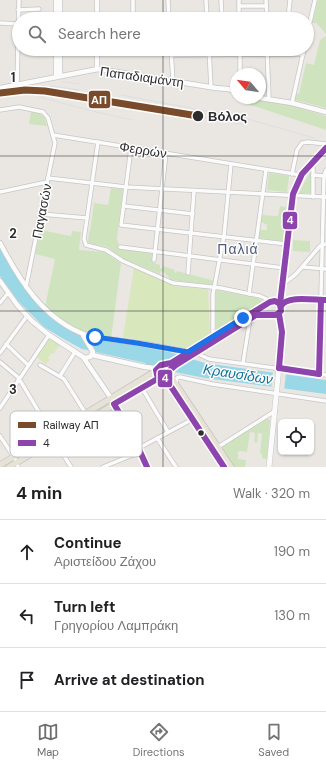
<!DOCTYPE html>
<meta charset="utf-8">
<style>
:root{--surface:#fff;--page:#f6f6f6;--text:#202124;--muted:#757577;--line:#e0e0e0;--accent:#6f6e6d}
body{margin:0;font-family:"DM Sans",sans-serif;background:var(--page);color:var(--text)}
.controls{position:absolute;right:12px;bottom:12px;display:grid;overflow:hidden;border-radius:6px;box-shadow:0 1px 3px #0004}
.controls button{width:36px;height:36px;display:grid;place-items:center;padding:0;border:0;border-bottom:1px solid var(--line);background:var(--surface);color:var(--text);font:20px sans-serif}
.compass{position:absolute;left:230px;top:68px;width:36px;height:36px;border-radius:50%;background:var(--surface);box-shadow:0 1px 3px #0004;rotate:299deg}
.stop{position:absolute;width:12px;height:12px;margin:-9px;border:3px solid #1a73e8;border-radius:50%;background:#fff}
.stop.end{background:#1a73e8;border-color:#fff;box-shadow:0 1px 4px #0008}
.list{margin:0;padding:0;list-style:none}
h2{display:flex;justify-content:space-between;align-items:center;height:52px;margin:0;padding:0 16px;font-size:17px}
h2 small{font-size:13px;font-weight:400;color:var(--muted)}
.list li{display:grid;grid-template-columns:26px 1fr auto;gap:12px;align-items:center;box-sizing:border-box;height:64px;padding:0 16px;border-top:1px solid var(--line)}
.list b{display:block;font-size:15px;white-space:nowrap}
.list p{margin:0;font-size:13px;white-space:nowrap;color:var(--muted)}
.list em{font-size:13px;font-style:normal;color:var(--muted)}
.icon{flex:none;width:22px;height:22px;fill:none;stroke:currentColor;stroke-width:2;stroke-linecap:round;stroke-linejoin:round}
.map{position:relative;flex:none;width:326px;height:467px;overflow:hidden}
.search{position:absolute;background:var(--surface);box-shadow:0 1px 3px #0004;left:12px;right:12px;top:12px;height:44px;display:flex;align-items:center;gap:10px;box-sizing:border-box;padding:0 14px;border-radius:22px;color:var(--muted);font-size:15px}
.sheet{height:244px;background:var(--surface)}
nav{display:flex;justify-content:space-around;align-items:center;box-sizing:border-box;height:56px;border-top:1px solid var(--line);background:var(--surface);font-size:11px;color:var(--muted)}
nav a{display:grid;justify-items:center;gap:2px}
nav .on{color:var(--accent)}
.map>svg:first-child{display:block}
.green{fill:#cfe4be}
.pitch{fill:#d9e7bc}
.water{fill:#9bd8e7}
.pier{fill:#eae7e3}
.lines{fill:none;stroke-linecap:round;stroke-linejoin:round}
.minor-casing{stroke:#c6c6c5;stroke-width:5}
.tertiary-casing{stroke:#c6c6c5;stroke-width:6}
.secondary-casing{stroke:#c6c6c5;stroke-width:6}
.primary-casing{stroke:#c6c4c3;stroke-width:7}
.minor{stroke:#fcfbfb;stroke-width:3.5}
.tertiary{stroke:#fcfbfb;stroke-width:4.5}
.secondary{stroke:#fcfbfb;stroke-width:5}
.primary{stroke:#e7e2d6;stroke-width:5.5}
.rail{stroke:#dfdee0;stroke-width:1}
.bus-1-casing{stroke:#fff;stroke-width:9}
.bus-1{stroke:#8e44ad;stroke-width:6}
.rail-1-casing{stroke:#fff;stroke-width:10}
.rail-1{stroke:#7a4b2a;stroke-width:7}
.route{stroke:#1a73e8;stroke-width:5}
.grid{fill:none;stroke:#2d2d2d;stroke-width:1;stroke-opacity:0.55}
.stop-dot{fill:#2d2d2d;stroke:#fff;stroke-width:1.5}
.labels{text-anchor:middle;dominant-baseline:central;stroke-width:3;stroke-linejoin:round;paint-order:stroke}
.street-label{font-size:13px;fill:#2d2d2d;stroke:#fff}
.stop-label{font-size:13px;font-weight:bold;fill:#2d2d2d;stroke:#fff;text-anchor:start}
.neighbourhood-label{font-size:14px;letter-spacing:1px;fill:#4f597c;stroke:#fff}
.water-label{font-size:14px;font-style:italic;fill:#157298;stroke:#fff}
.key{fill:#fff;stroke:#c0c0c0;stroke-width:1}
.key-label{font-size:11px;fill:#2d2d2d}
.grid-label{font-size:13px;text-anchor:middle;font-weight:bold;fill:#2d2d2d;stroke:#fff;stroke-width:3;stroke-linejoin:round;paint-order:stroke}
.line-badge{stroke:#fff;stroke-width:1.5}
.badge-label{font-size:11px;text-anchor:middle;font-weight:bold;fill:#fff}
</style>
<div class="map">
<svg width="326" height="467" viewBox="0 0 326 467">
<rect width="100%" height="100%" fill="#eae7e3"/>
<g class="green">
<path d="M318,0H326V34L316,23H312Z"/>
<path d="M326,36V108L295,100L296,94H299L306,63L314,65L320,40Z"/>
<path d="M243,98C271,98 299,108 326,116V130L242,102Z"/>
<path d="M31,112L38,113L44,116L47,126L29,124Z"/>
<path d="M310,172H312L311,193H299Z"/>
<path d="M269,173L289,176L287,192L267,190Z"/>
<path d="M111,188L123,189L117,238L119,247L153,253L152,262L160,265V268L162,269L163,266L175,270L174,272L176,273L177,271L215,281L214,285L171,280L165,273L161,271L160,274L124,259L107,247L89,243L88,242L89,232L90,231L94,203L108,205Z"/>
<path d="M280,206L286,207L283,241L259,238L260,230H267V225L261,222L262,215L278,216Z"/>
<path d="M41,230L71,236L72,231L81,232L79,250L105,252L121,263L111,339L88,334L61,319L45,307L55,259L35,254Z"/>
<path d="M293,240L310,241V252L293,251Z"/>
<path d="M216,290L258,298L263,302L216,331Z"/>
<path d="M267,419L270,420L267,459L262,458V454L260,453L262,434L258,433L257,443L254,442L255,433L250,432L247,452L240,451L238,452V459L246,460L245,467H234L221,447Z"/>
</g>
<g class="pitch">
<path d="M134,268L174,286L208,289L210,334L188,348L123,337Z"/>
<path d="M50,338L60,345L53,354L51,353L48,358L50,360L45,364L37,357Z"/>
</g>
<path class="water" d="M0,248L18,279L36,303L55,320L81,335L169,352L205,363L326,380V394L205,378L169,371L167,375L163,377L145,363L82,349L62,338L44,327L18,301L2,279L0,276Z"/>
<path class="pier" d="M273,371L286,373L284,391L271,389Z"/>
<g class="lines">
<defs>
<g id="minor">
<path d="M168,0L169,19"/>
<path d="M206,0L207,19"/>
<path d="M221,0L222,19"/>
<path d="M239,0V19"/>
<path d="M266,0L267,19"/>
<path d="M239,6H266"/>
<path d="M18,10L39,9"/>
<path d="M133,19V0"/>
<path d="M288,19L290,0"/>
<path d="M0,23L19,24"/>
<path d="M307,35L315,0"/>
<path d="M171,49L173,81"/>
<path d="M209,49L211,87"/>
<path d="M240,49V74"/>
<path d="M267,49L269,99"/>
<path d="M60,53H129L131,52L133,49"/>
<path d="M171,55L303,54"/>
<path d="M17,85L19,0"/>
<path d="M292,103L304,49"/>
<path d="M0,110L19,107L43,112L48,118L55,143L26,287"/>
<path d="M53,135L301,175"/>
<path d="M98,142L84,239L86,245L106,250L123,261L173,283L221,288L260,296L271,301"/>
<path d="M131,148L121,225L287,244"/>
<path d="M292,174L297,150L302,143L308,142L326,144"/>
<path d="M313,175L324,176"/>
<path d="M48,178L126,187L326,197"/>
<path d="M0,192L47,182"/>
<path d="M313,197V162"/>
<path d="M124,206L193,214"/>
<path d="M41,214L87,218"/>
<path d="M120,247L284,268"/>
<path d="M154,260L166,153"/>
<path d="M303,267L326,269"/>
<path d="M188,273L194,191"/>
<path d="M282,285L296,274L320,246L326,244"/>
<path d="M249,294L266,170"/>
<path d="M0,303L8,293"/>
<path d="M281,306L283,302L289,299L326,300"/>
<path d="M213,337V294L224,236L231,164"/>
<path d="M6,344L28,365"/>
<path d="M0,353L27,316"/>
<path d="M196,353L209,359L326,375"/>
<path d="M0,362L19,378"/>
<path d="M243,363L250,319"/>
<path d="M40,365L64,379L86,414"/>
<path d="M319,374L324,176L326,170"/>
<path d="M60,376L75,352"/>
<path d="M18,380L21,382L52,434"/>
<path d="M176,383L177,378L180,377L212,384L326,401"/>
<path d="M142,388L168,432"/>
<path d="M114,404L132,434L147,467"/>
<path d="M0,408L49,335"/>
<path d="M0,436L17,462L18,467"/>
<path d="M157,438L176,467"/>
<path d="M54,440L71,467"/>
<path d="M218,447L275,411"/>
<path d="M139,448L193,419"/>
<path d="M103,467L140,452"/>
</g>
<g id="tertiary">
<path d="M56,0V19"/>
<path d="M60,19V0"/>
<path d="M97,19V0"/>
<path d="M97,69V49"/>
<path d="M60,76V49"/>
<path d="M56,77V49"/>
<path d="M0,88L98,69L216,88L228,89L236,91"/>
<path d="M260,98L292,103L326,112"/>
<path d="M0,243C20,281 43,319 86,335C98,339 110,339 122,341C144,343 166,348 189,352"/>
<path d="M0,281L18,306L32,321L49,335L83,357L111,398"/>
<path d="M83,335L93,352L90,357L84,358"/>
<path d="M92,355L145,367L154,368L159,367"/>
</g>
<g id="secondary">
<path d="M280,304L293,194L302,174L326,148"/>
<path d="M166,365L171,363L270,302L275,301L280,304L281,311C275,320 265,312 256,315L176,365L170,370"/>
<path d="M269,467L281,347L282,332L279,314"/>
</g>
<g id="primary">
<path d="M0,465L156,371"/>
<path d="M9,467L159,378"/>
<path d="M224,467L168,382L157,376L156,371L160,366L166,365L169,368L173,380L231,467"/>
</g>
</defs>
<use href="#minor" class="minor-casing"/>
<use href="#tertiary" class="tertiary-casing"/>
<use href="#secondary" class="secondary-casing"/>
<use href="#primary" class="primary-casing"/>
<use href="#minor" class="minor"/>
<use href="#tertiary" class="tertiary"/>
<use href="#secondary" class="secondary"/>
<use href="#primary" class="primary"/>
<g class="rail">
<path d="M63,82L80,84"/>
<path d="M42,86L59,87L79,90"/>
<path d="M121,95L248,119L314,138"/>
<path d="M39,97C70,105 101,114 133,120"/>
<path d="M85,102L98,108"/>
<path d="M198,116L245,125"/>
</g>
<defs>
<g id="bus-1">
<path d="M275,301L280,304L281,311L276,315H256L176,365L170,370V375L167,378L162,379L157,375L156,370L161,365L171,363L270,302Z"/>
<path d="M280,304L293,194L302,174L326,148"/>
<path d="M281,306C287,295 314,300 326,300"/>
<path d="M279,314L282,332L279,368"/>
<path d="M279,368L319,374"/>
<path d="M319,374L321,300"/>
<path d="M162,379L168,382L224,467"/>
<path d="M147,467L132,434L114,404L159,378"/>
</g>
</defs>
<use href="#bus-1" class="bus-1-casing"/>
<use href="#bus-1" class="bus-1"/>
<defs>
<path id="rail-1" d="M0,93L25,90L45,91L198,116"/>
</defs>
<use href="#rail-1" class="rail-1-casing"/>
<use href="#rail-1" class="rail-1"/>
</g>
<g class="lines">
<path class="route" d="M95,337L137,343L188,352L243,318"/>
</g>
<path class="grid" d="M163,0V19M163,49V467M0,156H326M0,311H326"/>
<g class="stop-dot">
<circle cx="198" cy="116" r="6"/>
<circle cx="201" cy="433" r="3.5"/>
</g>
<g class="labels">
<g class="street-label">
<text transform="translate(142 77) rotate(8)">Παπαδιαμάντη</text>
<text transform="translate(143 150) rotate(9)">Φερρών</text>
<text transform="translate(42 211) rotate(-79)">Παγασών</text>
</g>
<g class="stop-label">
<text x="208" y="116">Βόλος</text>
</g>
<g class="neighbourhood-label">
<text x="238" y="249">Παλιά</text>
</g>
<g class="water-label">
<text transform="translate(238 374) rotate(9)">Κραυσίδων</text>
</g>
</g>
<rect x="10" y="411" width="132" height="46" rx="6" class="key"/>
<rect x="18" y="422" width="18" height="6" fill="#7a4b2a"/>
<rect x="18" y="440" width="18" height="6" fill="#8e44ad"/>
<g class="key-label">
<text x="43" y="429">Railway ΑΠ</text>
<text x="43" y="447">4</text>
</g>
<g class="grid-label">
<text x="13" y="82">1</text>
<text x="13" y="238">2</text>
<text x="13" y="394">3</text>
</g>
<g class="line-badge">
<rect x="88" y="90" width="23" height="19" rx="4" fill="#7a4b2a"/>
<rect x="282" y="211" width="16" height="19" rx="4" fill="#8e44ad"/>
<rect x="157" y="369" width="16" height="19" rx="4" fill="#8e44ad"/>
</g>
<g class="badge-label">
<text x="99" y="104">ΑΠ</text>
<text x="290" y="224">4</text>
<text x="165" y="382">4</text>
</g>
</svg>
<div class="controls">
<button><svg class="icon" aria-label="locate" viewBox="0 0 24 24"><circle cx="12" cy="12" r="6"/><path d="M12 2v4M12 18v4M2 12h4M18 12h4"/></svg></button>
</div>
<svg class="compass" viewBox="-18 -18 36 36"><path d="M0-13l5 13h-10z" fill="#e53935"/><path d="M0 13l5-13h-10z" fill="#757577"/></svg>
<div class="stop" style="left:95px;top:337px"></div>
<div class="stop end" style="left:243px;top:318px"></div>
<div class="search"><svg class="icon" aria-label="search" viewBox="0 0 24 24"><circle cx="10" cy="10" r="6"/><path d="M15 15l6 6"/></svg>Search here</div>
</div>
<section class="sheet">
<h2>4 min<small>Walk · 320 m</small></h2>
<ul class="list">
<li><svg class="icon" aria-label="ahead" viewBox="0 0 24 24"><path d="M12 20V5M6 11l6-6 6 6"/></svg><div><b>Continue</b><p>Αριστείδου Ζάχου</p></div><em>190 m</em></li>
<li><svg class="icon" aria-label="left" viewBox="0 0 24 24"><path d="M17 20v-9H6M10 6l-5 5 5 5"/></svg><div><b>Turn left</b><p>Γρηγορίου Λαμπράκη</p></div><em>130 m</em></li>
<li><svg class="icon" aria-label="arrive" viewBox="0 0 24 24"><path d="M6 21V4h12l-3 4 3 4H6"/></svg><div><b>Arrive at destination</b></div></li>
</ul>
</section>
<nav>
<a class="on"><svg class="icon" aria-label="map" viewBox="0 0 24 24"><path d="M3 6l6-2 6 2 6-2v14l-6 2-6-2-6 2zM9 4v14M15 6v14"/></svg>Map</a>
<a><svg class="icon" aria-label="directions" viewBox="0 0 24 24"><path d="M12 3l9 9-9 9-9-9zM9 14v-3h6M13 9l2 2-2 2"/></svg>Directions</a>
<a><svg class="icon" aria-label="saved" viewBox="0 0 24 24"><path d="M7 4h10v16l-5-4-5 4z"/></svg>Saved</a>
</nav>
